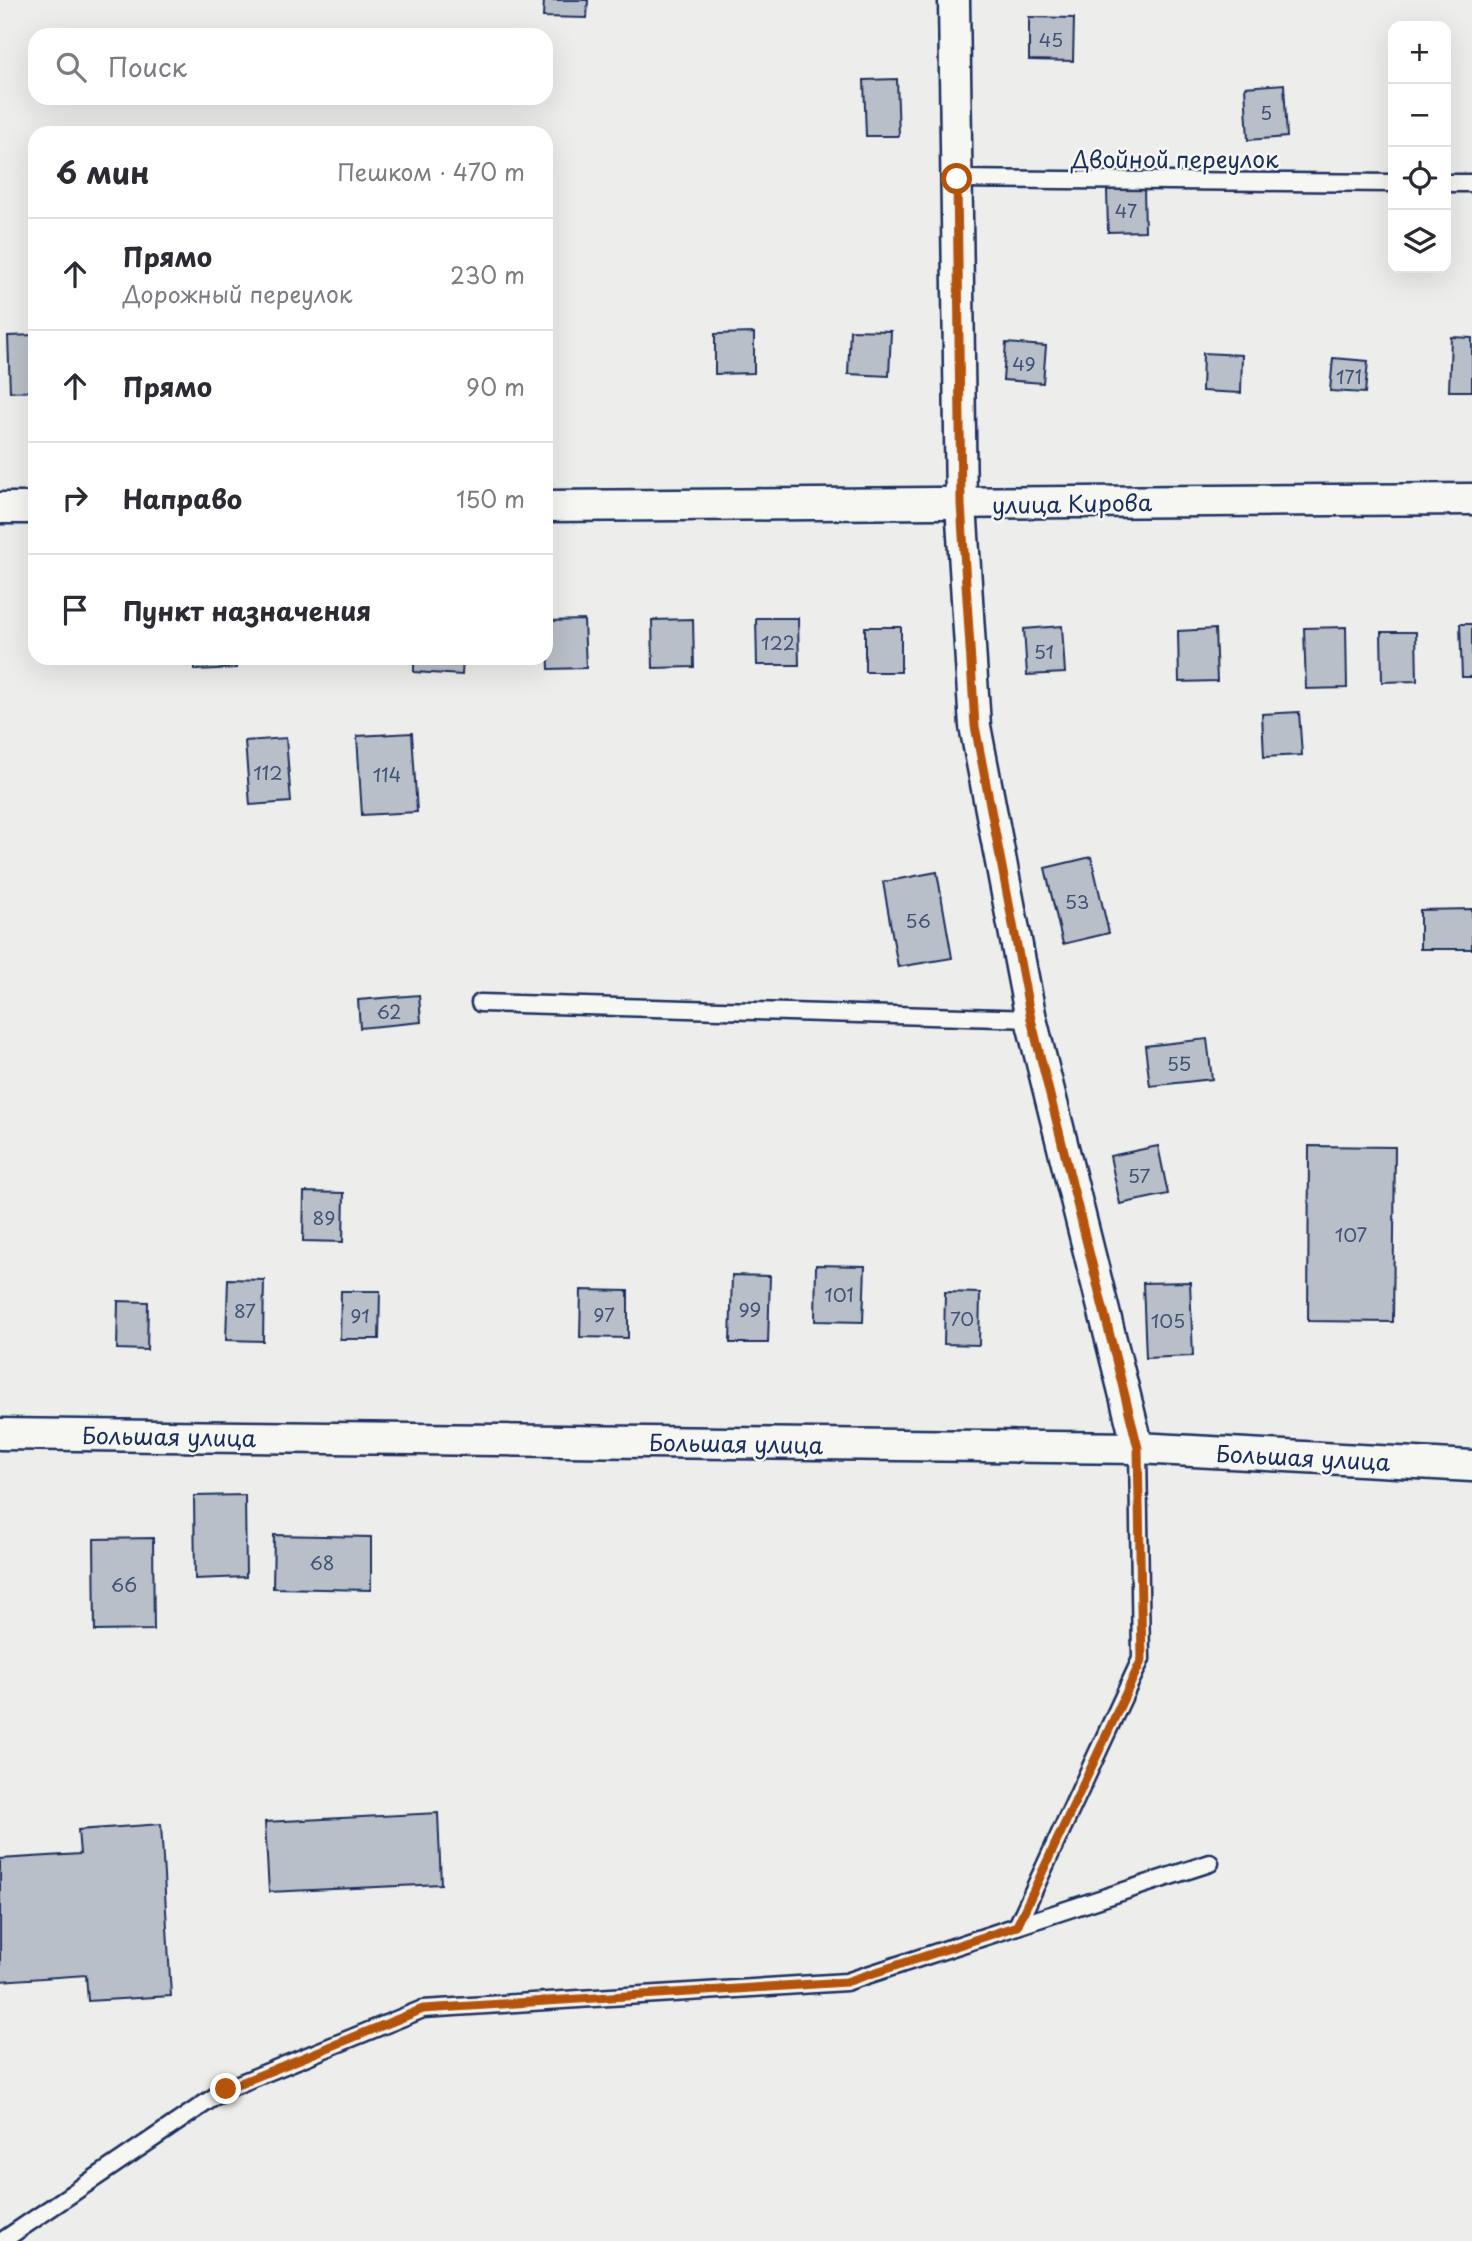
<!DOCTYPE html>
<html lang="ru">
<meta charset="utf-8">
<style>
:root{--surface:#fff;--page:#f2f2f3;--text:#2b2b33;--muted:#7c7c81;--line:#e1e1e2}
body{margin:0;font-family:"Playpen Sans",sans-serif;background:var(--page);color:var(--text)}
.controls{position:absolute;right:21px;top:21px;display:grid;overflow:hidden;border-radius:14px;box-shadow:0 7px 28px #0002}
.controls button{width:63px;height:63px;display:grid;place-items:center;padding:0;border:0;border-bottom:2px solid var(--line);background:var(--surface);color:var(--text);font:35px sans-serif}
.stop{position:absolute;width:21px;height:21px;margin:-16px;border:5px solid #b45309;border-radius:50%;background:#fff}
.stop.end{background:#b45309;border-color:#fff;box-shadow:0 2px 7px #0008}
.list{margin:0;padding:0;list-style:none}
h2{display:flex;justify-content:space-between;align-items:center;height:91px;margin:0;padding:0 28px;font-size:30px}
h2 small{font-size:23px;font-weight:400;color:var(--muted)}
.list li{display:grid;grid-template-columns:46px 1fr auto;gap:21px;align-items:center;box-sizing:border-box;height:112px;padding:0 28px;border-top:2px solid var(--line)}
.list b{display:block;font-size:26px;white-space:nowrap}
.list p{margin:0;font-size:23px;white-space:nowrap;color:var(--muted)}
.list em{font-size:23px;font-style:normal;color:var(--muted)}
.icon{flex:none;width:38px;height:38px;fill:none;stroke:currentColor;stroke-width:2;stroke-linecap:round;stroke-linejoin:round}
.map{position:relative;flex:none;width:1472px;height:2241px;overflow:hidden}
.search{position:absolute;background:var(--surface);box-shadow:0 7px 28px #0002;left:28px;top:28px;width:525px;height:77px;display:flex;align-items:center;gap:18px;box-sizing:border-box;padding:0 24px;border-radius:21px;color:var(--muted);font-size:26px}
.panel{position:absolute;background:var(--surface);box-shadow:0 7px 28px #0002;left:28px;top:126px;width:525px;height:539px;border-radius:21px}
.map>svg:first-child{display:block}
.building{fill:#b9bfc8;stroke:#1b2f5e;stroke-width:2}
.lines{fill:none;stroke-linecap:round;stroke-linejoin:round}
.service-casing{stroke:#1b2f5e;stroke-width:21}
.minor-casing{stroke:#1b2f5e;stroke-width:35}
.service{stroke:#f6f6f2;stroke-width:16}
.minor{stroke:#f6f6f2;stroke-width:30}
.route{stroke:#b45309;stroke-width:9}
.labels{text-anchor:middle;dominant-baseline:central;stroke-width:5;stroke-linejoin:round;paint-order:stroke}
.number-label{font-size:19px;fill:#425378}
.street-label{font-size:23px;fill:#1b2f5e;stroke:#f6f6f2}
</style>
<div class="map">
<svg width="1472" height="2241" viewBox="0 0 1472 2241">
<rect width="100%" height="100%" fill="#edeeec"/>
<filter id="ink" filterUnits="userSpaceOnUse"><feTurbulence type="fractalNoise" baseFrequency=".0143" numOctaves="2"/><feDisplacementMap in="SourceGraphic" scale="14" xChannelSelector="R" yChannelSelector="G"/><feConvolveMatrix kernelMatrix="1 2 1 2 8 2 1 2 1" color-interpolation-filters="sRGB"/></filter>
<g filter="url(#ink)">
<g class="building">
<path d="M544,0H588L587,18L543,17Z"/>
<path d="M1029,17L1074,18L1073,61L1029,60Z"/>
<path d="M897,79L899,136H866L864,80Z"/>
<path d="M1284,84L1287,137L1248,140L1245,87Z"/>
<path d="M1144,188L1145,231L1108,232L1107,190Z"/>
<path d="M850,330L891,331L889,376L848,374Z"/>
<path d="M754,333V373L715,374V334Z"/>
<path d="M35,335V391L10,392L8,336Z"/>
<path d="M1451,337L1472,338V391H1449Z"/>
<path d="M1006,343L1046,346L1043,383L1003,380Z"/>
<path d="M1203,353L1242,355L1241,393L1202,391Z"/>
<path d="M1333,358L1368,361L1365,393L1330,391Z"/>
<path d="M756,618H798L799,665H757Z"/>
<path d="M693,619L694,667L653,668L652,620Z"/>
<path d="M584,620L586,668L549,669L547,621Z"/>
<path d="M1460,624H1472V677H1462Z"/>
<path d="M1062,626L1065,673L1027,675L1024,629Z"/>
<rect x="865" y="627" width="36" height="45"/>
<path d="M1346,627L1347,688L1306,689L1304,628Z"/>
<path d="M1215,629L1217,681L1179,682L1178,631Z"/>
<path d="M1381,632H1416L1417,681L1382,682Z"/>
<path d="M195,658H236L237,668L195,670Z"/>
<path d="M414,658H463L462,675L414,672Z"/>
<path d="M1299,712L1302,755L1264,757L1262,714Z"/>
<path d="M412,733L417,812L362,815L357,736Z"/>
<path d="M286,738L291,802L250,805L245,741Z"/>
<path d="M1091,857L1109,933L1063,944L1045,868Z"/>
<path d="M937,872L952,958L898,967L883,882Z"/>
<path d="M1472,909V949H1420V910Z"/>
<path d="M419,995L421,1022L360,1028L358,1000Z"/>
<path d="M1207,1039L1212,1079L1150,1086L1145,1046Z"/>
<path d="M1158,1146L1168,1194L1120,1204L1110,1156Z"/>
<path d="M1309,1146L1395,1147L1393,1322L1308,1321Z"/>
<path d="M304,1192L344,1193L343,1242L303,1241Z"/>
<path d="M816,1265L865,1266L863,1322L815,1321Z"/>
<path d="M732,1275L770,1276L768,1343H730Z"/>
<path d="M228,1279L264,1280L263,1341L226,1340Z"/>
<path d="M1190,1282L1193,1356L1146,1358L1143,1283Z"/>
<path d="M581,1290L628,1291V1338L580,1337Z"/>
<path d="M341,1291H380L379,1339H340Z"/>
<path d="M945,1292L980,1293L979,1345L944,1344Z"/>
<path d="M118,1301L148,1302L147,1350L117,1349Z"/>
<path d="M245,1495L246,1577L195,1579L194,1496Z"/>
<path d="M274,1535L371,1537V1590L273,1588Z"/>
<path d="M153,1538L154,1630L95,1631L94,1539Z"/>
<path d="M438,1813L441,1884L269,1892L265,1822Z"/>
<path d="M161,1824L171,1996L88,2001L86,1975L0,1981V1859L80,1854L78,1830Z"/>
</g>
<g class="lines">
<defs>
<g id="service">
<path d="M957,179L1393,183"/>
<path d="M1446,183H1472"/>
<path d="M480,1003L1031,1019"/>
<path d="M1017,1926L1141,1659L1138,1448"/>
<path d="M2,2241L226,2089L423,2009L846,1982L1210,1863"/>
</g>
<g id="minor">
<path d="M954,0L961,504L975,726L1031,1019L1138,1448"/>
<path d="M546,506L1472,499"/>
<path d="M0,508H35"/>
<path d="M0,1434L1138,1448L1472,1466"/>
</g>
</defs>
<use href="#service" class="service-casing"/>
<use href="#minor" class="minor-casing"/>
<use href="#service" class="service"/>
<use href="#minor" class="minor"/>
</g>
</g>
<g class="lines" filter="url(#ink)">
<path class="route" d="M226,2089L423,2009L846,1982L1017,1926L1142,1659L1138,1448L1031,1019L975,726L961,504L957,179"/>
</g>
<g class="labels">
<g class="number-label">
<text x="1051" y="39">45</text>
<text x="1266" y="112">5</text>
<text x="1126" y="210">47</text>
<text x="1024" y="363">49</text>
<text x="1349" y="376">171</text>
<text x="778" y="642">122</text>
<text x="1044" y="651">51</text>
<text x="268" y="772">112</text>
<text x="387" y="774">114</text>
<text x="1077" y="901">53</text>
<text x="918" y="920">56</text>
<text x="389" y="1011">62</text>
<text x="1179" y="1063">55</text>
<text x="1139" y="1175">57</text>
<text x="324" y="1217">89</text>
<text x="1351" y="1234">107</text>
<text x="839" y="1294">101</text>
<text x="750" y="1309">99</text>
<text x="245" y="1310">87</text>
<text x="604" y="1314">97</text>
<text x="360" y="1315">91</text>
<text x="962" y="1318">70</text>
<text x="1168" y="1320">105</text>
<text x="322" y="1562">68</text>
<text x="124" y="1584">66</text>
</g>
<g class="street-label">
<text x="1175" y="158">Двойной переулок</text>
<text transform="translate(1072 503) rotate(-1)">улица Кирова</text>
<text transform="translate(169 1436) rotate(1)">Большая улица</text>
<text transform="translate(736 1443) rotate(1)">Большая улица</text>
<text transform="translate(1303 1457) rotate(3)">Большая улица</text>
</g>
</g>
</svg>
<div class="controls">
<button>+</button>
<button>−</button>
<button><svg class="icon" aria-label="locate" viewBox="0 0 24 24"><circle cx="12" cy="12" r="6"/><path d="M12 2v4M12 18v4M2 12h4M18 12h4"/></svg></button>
<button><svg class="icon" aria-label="layers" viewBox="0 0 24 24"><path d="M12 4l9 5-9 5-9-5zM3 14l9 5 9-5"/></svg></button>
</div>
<div class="stop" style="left:957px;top:179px"></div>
<div class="stop end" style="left:226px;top:2089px"></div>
<div class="search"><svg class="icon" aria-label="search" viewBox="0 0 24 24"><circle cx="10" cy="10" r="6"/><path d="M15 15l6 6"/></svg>Поиск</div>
<section class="panel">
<h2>6 мин<small>Пешком · 470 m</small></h2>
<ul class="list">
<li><svg class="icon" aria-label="ahead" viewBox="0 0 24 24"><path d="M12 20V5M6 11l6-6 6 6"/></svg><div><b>Прямо</b><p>Дорожный переулок</p></div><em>230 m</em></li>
<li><svg class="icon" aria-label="ahead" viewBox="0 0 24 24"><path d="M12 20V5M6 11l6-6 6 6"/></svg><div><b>Прямо</b></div><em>90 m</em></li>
<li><svg class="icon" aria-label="right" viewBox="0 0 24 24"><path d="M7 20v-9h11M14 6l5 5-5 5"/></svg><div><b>Направо</b></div><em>150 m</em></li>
<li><svg class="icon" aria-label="arrive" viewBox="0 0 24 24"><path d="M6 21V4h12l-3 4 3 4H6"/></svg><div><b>Пункт назначения</b></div></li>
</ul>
</section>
</div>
